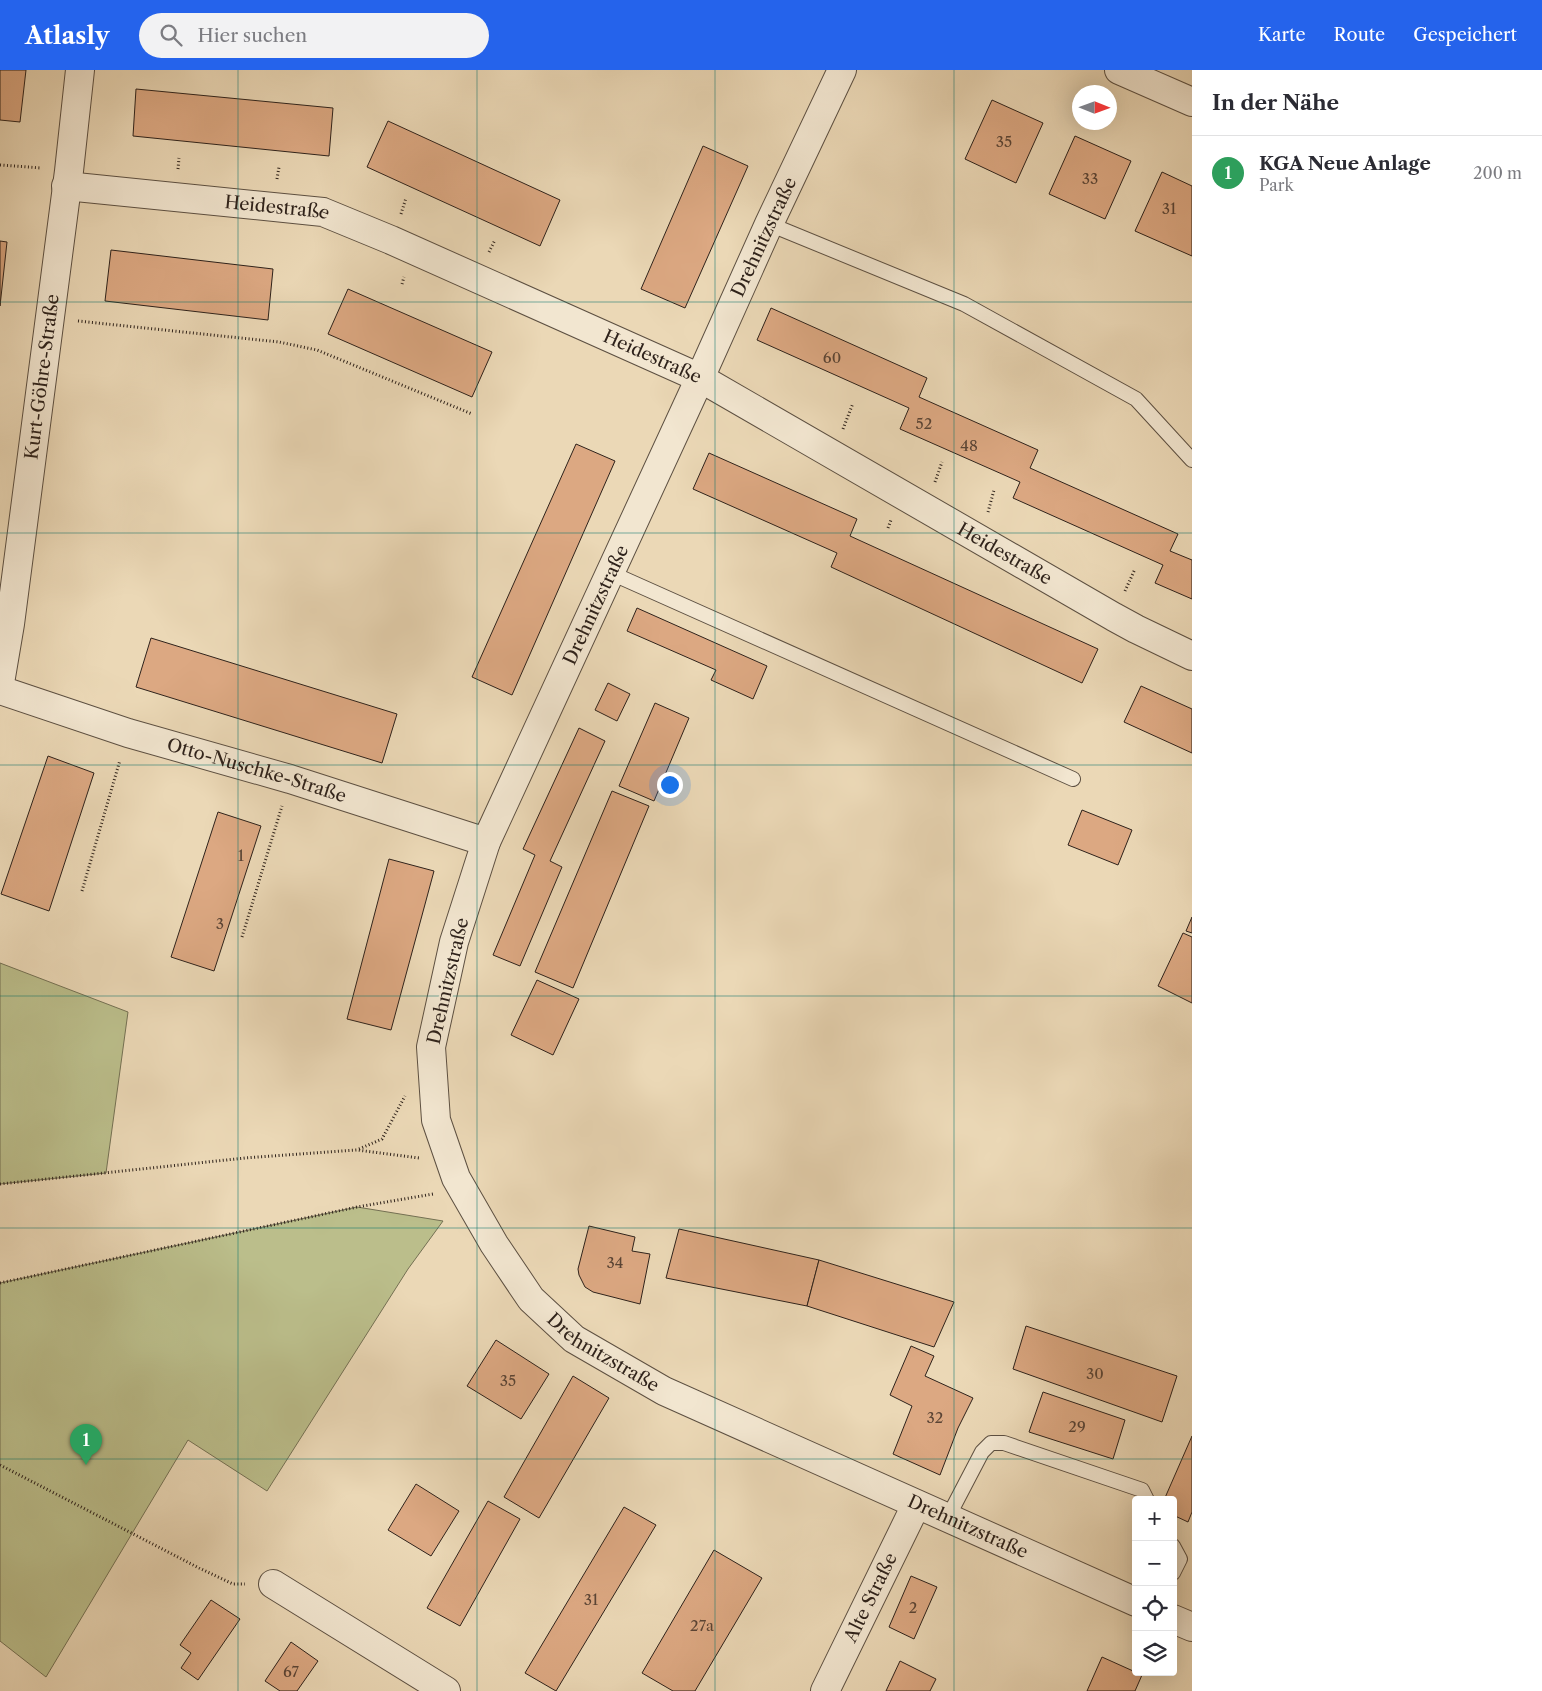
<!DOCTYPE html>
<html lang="de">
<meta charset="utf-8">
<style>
:root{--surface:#fff;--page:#f2f2f3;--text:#2b2b33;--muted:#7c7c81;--line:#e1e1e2;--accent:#2563eb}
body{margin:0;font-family:"Libre Caslon Text",serif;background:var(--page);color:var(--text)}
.controls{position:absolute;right:15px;bottom:15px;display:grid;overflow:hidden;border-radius:5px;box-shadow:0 5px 20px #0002}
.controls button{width:45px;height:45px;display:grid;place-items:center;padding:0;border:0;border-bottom:1px solid var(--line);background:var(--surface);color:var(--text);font:25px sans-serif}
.compass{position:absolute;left:1072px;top:15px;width:45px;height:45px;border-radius:50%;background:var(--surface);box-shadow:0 5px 20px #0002;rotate:91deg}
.you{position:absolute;left:669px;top:714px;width:18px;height:18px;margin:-12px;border:4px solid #fff;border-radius:50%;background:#1a73e8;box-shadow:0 0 0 8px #1a73e833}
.badge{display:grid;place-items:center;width:32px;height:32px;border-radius:50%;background:var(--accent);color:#fff;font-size:16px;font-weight:700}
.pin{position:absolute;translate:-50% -41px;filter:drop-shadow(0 1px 2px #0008)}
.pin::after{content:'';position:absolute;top:26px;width:18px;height:15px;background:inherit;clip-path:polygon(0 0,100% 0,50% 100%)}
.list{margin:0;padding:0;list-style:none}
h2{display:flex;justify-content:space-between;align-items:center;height:65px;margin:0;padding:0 20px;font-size:21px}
h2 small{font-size:16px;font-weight:400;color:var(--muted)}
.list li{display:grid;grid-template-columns:32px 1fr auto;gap:15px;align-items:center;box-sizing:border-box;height:75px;padding:0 20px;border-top:1px solid var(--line)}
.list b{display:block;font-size:19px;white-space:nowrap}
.list p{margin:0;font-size:16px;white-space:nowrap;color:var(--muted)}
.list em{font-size:16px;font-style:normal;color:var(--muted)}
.icon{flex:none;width:28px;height:28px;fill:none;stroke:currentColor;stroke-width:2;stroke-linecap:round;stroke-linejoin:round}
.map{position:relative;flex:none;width:1192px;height:1621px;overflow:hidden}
header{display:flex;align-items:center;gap:30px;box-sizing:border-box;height:70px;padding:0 25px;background:var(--accent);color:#fff}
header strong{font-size:24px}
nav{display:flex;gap:28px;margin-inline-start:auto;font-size:18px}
.search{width:350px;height:45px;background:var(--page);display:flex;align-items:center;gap:12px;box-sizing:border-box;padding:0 18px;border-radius:28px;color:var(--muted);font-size:19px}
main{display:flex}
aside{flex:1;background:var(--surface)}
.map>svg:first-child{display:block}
.green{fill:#bbbe8b;stroke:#747053}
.building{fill:#dca882;stroke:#2e221b}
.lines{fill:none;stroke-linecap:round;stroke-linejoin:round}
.lane-casing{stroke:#5d5042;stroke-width:16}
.street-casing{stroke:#5d5042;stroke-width:30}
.path{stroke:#2e221b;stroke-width:3;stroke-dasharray:1 2.5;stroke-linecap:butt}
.lane{stroke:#f2e6d0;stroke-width:14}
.street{stroke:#f2e6d0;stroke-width:28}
.grid{fill:none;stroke:#0f766e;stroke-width:1;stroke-opacity:0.55}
.labels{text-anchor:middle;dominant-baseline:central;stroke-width:4;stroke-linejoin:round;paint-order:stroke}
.number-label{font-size:15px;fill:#5a4435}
.street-label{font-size:18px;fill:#2e221b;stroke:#f2e6d0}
</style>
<header>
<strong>Atlasly</strong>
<div class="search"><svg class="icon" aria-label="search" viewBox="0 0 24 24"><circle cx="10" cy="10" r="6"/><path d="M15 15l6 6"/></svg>Hier suchen</div>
<nav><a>Karte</a><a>Route</a><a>Gespeichert</a></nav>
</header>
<main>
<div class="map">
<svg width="1192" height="1621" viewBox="0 0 1192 1621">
<rect width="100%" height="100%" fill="#ebd8b6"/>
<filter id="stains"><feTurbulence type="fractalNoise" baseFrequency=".004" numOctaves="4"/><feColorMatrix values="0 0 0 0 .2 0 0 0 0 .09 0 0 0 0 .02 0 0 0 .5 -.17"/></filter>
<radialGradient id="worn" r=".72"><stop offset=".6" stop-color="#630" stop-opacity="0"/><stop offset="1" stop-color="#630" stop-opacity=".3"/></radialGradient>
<g class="green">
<path d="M0,893L128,942L106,1103L0,1114Z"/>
<path d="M357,1137L443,1151L408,1199L267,1421L188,1370L46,1607L0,1571V1213Z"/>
</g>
<g class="building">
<path d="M0,0H26L20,52L0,50Z"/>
<path d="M136,19L333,38L329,86L133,66Z"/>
<path d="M992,30L1043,53L1016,113L965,89Z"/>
<path d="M388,51L560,130L540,176L367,97Z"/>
<path d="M1075,66L1131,91L1105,149L1049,124Z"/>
<path d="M703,76L748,96L685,238L641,219Z"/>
<path d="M1162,102L1192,116V186L1135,161Z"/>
<path d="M0,171L7,172L0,236Z"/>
<path d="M111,180L273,199L268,250L105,231Z"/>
<path d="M348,219L492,282L472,327L328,264Z"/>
<path d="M771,238L927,308L919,327L1038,380L1030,398L1178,464L1170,481L1192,490V529L1155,513L1163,495L1013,428L1020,412L900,359L909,338L757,270Z"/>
<path d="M576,374L615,391L512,625L472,607Z"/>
<path d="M709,383L857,449L850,466L1098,579L1082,613L831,497L837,483L693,419Z"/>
<path d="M637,538L767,596L753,629L711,610L716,600L627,561Z"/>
<path d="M151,568L397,644L382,693L136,617Z"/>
<path d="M608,613L630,624L617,651L595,640Z"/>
<path d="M1141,616L1192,639V683L1124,652Z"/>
<path d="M655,633L689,648L654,731L619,716Z"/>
<path d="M579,658L605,671L550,791L562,797L520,896L493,885L535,785L523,779Z"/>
<path d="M48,686L94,703L49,841L1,824Z"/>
<path d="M612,721L649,736L573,918L535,902Z"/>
<path d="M1082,740L1132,760L1118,795L1068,775Z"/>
<path d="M218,742L261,756L214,901L171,887Z"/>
<path d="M389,789L434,801L391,960L347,949Z"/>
<path d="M1192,847V863L1186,861Z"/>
<path d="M1183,863L1192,867V933L1158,916Z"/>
<path d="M537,910L579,929L553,985L511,965Z"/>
<path d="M589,1156L635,1167L632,1181L650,1184L640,1234L593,1222L585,1217L579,1205L578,1199Z"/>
<path d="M679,1159L819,1190L807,1236L666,1208Z"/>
<path d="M819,1190L954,1232L934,1277L807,1236Z"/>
<path d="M1026,1256L1177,1306L1162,1352L1013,1299Z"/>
<path d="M496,1270L549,1304L521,1349L467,1316Z"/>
<path d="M911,1276L934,1286L925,1306L973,1328L958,1358L940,1405L893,1384L912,1336L890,1325Z"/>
<path d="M573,1306L609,1328L539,1448L504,1427Z"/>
<path d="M1043,1322L1125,1350L1113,1389L1029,1362Z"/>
<path d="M1192,1366V1442L1188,1452L1173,1445V1430H1164Z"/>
<path d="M416,1414L459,1441L431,1486L388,1460Z"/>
<path d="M488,1431L520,1449L460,1556L427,1538Z"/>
<path d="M624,1437L656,1455L556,1621L525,1603Z"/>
<path d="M714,1480L762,1508L695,1621H673L642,1603Z"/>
<path d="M911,1506L937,1517L914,1569L889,1557Z"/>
<path d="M211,1530L240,1549L198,1610L181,1598L191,1583L180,1575Z"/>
<path d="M291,1572L318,1591L297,1621H280L265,1611Z"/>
<path d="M1102,1587L1142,1605L1135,1621H1087Z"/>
<path d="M900,1591L936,1609L930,1621H886Z"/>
</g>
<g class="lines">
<defs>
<g id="lane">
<path d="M769,154L964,234L1136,329L1192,390"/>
<path d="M611,503L1073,709"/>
<path d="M947,1449L982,1382L991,1373H1004L1142,1420L1147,1430"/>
<path d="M1173,1476L1180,1489L1173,1503"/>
</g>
<g id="street">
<path id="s1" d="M842,0L769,154L700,308L486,772L454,872L431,977L436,1050L456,1108L494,1174L531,1229L574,1269L664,1321L1136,1532"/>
<path d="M1119,0L1192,32"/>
<path id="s2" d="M66,116L323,142L391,170L700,308L1114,547L1136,559L1192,586"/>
<path id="s3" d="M0,613L10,554L69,101L80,0"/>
<path id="s4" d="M0,620L128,663L290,709L486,772"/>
<path d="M273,1514L446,1621"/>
<path d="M1173,1549L1192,1557"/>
<path id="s5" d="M825,1621L916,1435"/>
</g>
</defs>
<use href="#lane" class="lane-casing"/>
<use href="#street" class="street-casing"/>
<g class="path">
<path d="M0,95L41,98"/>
<path d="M178,99L179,88"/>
<path d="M277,109L279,97"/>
<path d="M401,144L406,128"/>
<path d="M489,182L495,170"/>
<path d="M402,214L404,207"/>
<path d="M78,251L279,272L317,280L472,344"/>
<path d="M843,359L853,333"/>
<path d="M935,412L942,392"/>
<path d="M988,442L994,420"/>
<path d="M888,458L891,450"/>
<path d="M1125,521L1135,499"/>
<path d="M82,821L120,690"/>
<path d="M242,867L282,736"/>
<path d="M359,1079L382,1069L405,1026"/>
<path d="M0,1114L245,1088L357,1080L419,1088"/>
<path d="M0,1213L357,1137L433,1124"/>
<path d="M0,1395L199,1498L233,1514H245"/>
</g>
<use href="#lane" class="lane"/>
<use href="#street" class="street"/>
</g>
<path class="grid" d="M238,0V1621M477,0V1621M715,0V1621M954,0V1621M0,232H1192M0,463H1192M0,695H1192M0,926H1192M0,1158H1192M0,1389H1192"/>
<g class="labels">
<g class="number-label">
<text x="1004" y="71">35</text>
<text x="1090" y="108">33</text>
<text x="1169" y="138">31</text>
<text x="832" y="287">60</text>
<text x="924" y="353">52</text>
<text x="969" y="375">48</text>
<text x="241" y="785">1</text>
<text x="220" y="853">3</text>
<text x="615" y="1192">34</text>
<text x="1095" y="1303">30</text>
<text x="508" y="1310">35</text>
<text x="935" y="1347">32</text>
<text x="1077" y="1356">29</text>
<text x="591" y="1529">31</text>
<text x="913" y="1537">2</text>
<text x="702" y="1555">27a</text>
<text x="291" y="1601">67</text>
</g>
<g class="street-label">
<text stroke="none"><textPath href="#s2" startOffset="212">Heidestraße</textPath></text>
<text transform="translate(764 167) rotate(-65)">Drehnitzstraße</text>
<text stroke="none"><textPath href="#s2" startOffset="618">Heidestraße</textPath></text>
<text stroke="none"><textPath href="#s3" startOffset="309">Kurt-Göhre-Straße</textPath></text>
<text stroke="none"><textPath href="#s2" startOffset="1022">Heidestraße</textPath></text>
<text transform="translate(596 535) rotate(-65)">Drehnitzstraße</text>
<text stroke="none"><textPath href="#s4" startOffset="269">Otto-Nuschke-Straße</textPath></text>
<text transform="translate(448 911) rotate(-77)">Drehnitzstraße</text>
<text stroke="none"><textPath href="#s1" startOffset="1430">Drehnitzstraße</textPath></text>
<text stroke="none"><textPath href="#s1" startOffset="1835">Drehnitzstraße</textPath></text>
<text stroke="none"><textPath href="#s5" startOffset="104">Alte Straße</textPath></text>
</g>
</g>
<rect width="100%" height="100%" filter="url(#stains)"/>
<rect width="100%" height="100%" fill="url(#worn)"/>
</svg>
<div class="controls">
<button>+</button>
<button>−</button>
<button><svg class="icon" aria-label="locate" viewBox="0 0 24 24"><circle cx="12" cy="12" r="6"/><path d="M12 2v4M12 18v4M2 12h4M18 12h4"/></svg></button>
<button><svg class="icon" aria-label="layers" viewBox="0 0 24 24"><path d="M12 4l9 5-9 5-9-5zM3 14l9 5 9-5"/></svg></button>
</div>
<svg class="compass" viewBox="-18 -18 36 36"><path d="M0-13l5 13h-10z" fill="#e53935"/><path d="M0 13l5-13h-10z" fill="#7c7c81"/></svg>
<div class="you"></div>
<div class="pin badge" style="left:86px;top:1395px;background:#2e9e5b">1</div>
</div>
<aside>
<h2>In der Nähe<small></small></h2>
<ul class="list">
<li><span class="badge" style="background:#2e9e5b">1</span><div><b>KGA Neue Anlage</b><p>Park</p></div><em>200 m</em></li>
</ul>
</aside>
</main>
